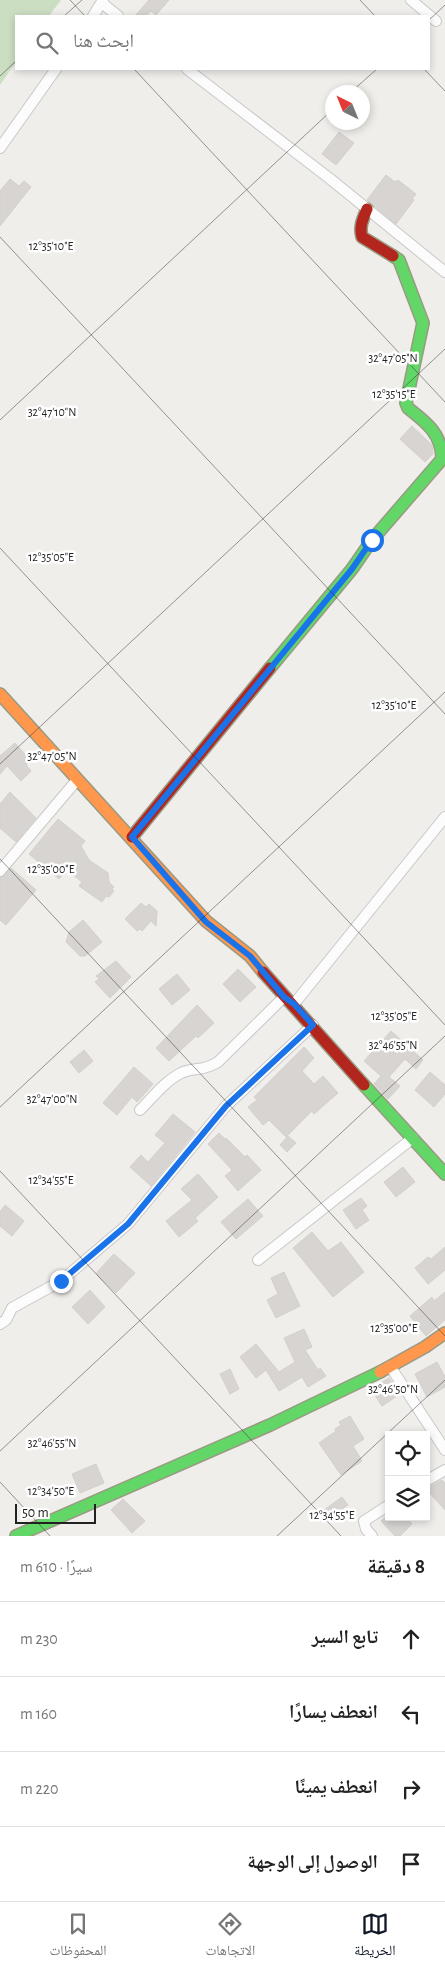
<!DOCTYPE html>
<html lang="ar">
<meta charset="utf-8">
<style>
:root{--surface:#fff;--page:#f6f6f6;--text:#222;--muted:#767676;--line:#e0e0e0;--accent:#111827}
body{margin:0;font-family:"Alegreya Sans","Noto Naskh Arabic",sans-serif;background:var(--page);color:var(--text);direction:rtl}
.controls{position:absolute;right:15px;bottom:15px;display:grid;overflow:hidden;border-radius:0px;box-shadow:0 2px 8px #0003}
.controls button{width:45px;height:45px;display:grid;place-items:center;padding:0;border:0;border-bottom:1px solid var(--line);background:var(--surface);color:var(--text);font:25px sans-serif}
.compass{position:absolute;left:325px;top:85px;width:45px;height:45px;border-radius:50%;background:var(--surface);box-shadow:0 2px 8px #0003;rotate:317deg}
.scale{position:absolute;left:15px;bottom:12px;width:81px;box-sizing:border-box;padding-left:5px;border:2px solid #222;border-top:0;font-size:14px;line-height:18px;white-space:nowrap;color:#222;-webkit-text-stroke:4px #fff;paint-order:stroke}
.stop{position:absolute;width:15px;height:15px;margin:-11px;border:4px solid #1a73e8;border-radius:50%;background:#fff}
.stop.end{background:#1a73e8;border-color:#fff;box-shadow:0 1px 5px #0008}
.list{margin:0;padding:0;list-style:none}
h2{display:flex;justify-content:space-between;align-items:center;height:65px;margin:0;padding:0 20px;font-size:21px}
h2 small{font-size:16px;font-weight:400;color:var(--muted)}
.list li{display:grid;grid-template-columns:32px 1fr auto;gap:15px;align-items:center;box-sizing:border-box;height:75px;padding:0 20px;border-top:1px solid var(--line)}
.list b{display:block;font-size:19px;white-space:nowrap}
.list em{font-size:16px;font-style:normal;color:var(--muted)}
.icon{flex:none;width:28px;height:28px;fill:none;stroke:currentColor;stroke-width:2;stroke-linecap:round;stroke-linejoin:round}
.map{position:relative;flex:none;width:445px;height:1536px;overflow:hidden;direction:ltr}
.search{position:absolute;background:var(--surface);box-shadow:0 2px 8px #0003;left:15px;right:15px;top:15px;height:55px;display:flex;align-items:center;gap:12px;box-sizing:border-box;padding:0 18px;border-radius:0px;color:var(--muted);font-size:19px}
.sheet{height:365px;background:var(--surface)}
nav{display:flex;justify-content:space-around;align-items:center;box-sizing:border-box;height:70px;border-top:1px solid var(--line);background:var(--surface);font-size:14px;color:var(--muted)}
nav a{display:grid;justify-items:center;gap:2px}
nav .on{color:var(--accent)}
.map>svg:first-child{display:block}
.forest{fill:#cbdec1}
.building{fill:#d7d4d2;stroke:#d3d0cc}
.lines{fill:none;stroke-linecap:round;stroke-linejoin:round}
.street-casing{stroke:#c9c8c7;stroke-width:12}
.fast-casing{stroke:#999a82;stroke-width:14}
.slow-casing{stroke:#999a82;stroke-width:14}
.jam-casing{stroke:#999a82;stroke-width:14}
.street{stroke:#fdfcfc;stroke-width:10}
.fast{stroke:#63d668;stroke-width:11}
.slow{stroke:#ff974d;stroke-width:11}
.jam{stroke:#b3261e;stroke-width:11}
.route{stroke:#1a73e8;stroke-width:6}
.ticks{fill:none;stroke:#222;stroke-width:1;stroke-opacity:0.45}
.ticks-label{font-size:12px;text-anchor:middle;fill:#222;stroke:#fff;stroke-width:5;stroke-linejoin:round;paint-order:stroke}
</style>
<div class="map">
<svg width="445" height="1536" viewBox="0 0 445 1536">
<rect width="100%" height="100%" fill="#f0eeeb"/>
<path class="forest" d="M0,0H61L49,16H16V62L0,85Z"/>
<g class="building">
<path d="M149,0H169L156,15L151,11L146,16H135Z"/>
<path d="M339,132L354,143L336,165L322,154Z"/>
<path d="M386,175L395,182L398,180L416,194L412,199L414,200L396,224L367,200Z"/>
<path d="M10,179L19,186L24,181L31,187L0,226V191Z"/>
<path d="M412,426L432,445L433,454L425,462L400,439Z"/>
<path d="M15,743L31,761L26,765L31,771L21,781L7,766L0,774V756Z"/>
<path d="M10,792L36,818L16,842L0,828V804Z"/>
<path d="M58,819L85,841L81,846L89,860L108,873L109,882L114,887L112,889L114,891L109,897L106,896L102,902L79,886L82,882L67,870L59,879L29,854Z"/>
<path d="M11,868L36,890L6,925L0,920V878Z"/>
<path d="M141,903L146,907L149,904L157,911L156,926L151,921L142,931L140,929L137,931L125,919Z"/>
<path d="M83,920L102,942L85,956H80L66,942L69,932Z"/>
<path d="M116,961L131,977L110,998L95,982L99,979L96,976Z"/>
<path d="M238,969L256,987L240,1002L223,984Z"/>
<path d="M177,974L190,990L172,1005L159,989Z"/>
<path d="M197,1005L214,1023L198,1038L196,1036L169,1061L156,1048Z"/>
<path d="M391,1031L423,1060L416,1069L405,1059L389,1077L400,1086L388,1099L374,1084L381,1076L364,1061Z"/>
<path d="M304,1047L314,1058L302,1071L314,1084L323,1076L338,1093L314,1114L312,1111L286,1137L269,1120L263,1125L248,1107L257,1100L254,1097Z"/>
<path d="M84,1050L93,1061L79,1073L70,1062Z"/>
<path d="M134,1067L153,1084L137,1102L132,1097L117,1115L103,1103Z"/>
<path d="M430,1072L445,1085V1094L434,1107L415,1090Z"/>
<path d="M173,1114L195,1132L151,1186L130,1167L141,1155L148,1162L165,1143L155,1135Z"/>
<path d="M219,1133L225,1139L226,1138L245,1157L247,1155L261,1170L238,1191L225,1176L232,1170L208,1144Z"/>
<path d="M288,1136L296,1143L287,1152L280,1145Z"/>
<path d="M403,1167L415,1182L396,1197L384,1182Z"/>
<path d="M198,1174L218,1197L195,1218L198,1221L179,1237L166,1221L192,1200L181,1189Z"/>
<path d="M361,1198L367,1206L362,1210L369,1220L356,1229L343,1210Z"/>
<path d="M248,1199L263,1216L236,1239L221,1222Z"/>
<path d="M5,1205L24,1221L12,1236L0,1226V1212Z"/>
<path d="M312,1232L328,1251L341,1242L364,1272L333,1297L293,1248Z"/>
<path d="M445,1247V1270L428,1284L415,1268L428,1257L431,1259Z"/>
<path d="M114,1254L135,1273L116,1293L97,1275V1272Z"/>
<path d="M284,1272L300,1306L276,1318L267,1300L278,1294L271,1278Z"/>
<path d="M90,1290L105,1307L88,1324L72,1307Z"/>
<path d="M445,1292V1320L426,1336L410,1316L432,1297L434,1301Z"/>
<path d="M304,1329L312,1347L305,1350L318,1370L320,1368L326,1376L308,1387L302,1377L279,1391L266,1370L256,1378L240,1357L256,1344L279,1372L295,1362L284,1338Z"/>
<path d="M437,1362L445,1377V1387L427,1397L415,1374Z"/>
<path d="M230,1369L239,1389L230,1394L220,1374Z"/>
<path d="M389,1378L400,1394L382,1406L371,1389Z"/>
<path d="M350,1416L364,1439L353,1446L362,1461L341,1475L319,1443L336,1431L335,1429L341,1425L339,1422Z"/>
<path d="M96,1464L104,1483L80,1493L72,1474Z"/>
<path d="M442,1480L445,1483V1510L426,1489Z"/>
<path d="M342,1497L348,1505L330,1518L324,1510Z"/>
<path d="M123,1499L145,1521L132,1533L111,1510Z"/>
<path d="M386,1517H406L412,1524L400,1536H395L381,1521Z"/>
</g>
<g class="lines">
<defs>
<g id="street">
<path d="M411,0L436,21"/>
<path d="M102,3L118,16"/>
<path d="M93,16L103,0"/>
<path d="M187,69L329,178L445,272"/>
<path d="M0,148L56,69"/>
<path d="M0,871L77,780"/>
<path d="M294,1004L445,817"/>
<path d="M140,1110C152,1098 165,1081 181,1073C194,1067 202,1072 218,1062L284,997"/>
<path d="M258,1260L413,1138"/>
<path d="M0,1324L6,1320L12,1308L61,1281L128,1224L226,1106L313,1025"/>
<path d="M390,1366L445,1450"/>
<path d="M426,1481L445,1470"/>
<path d="M372,1536L366,1529L364,1521L389,1505"/>
</g>
<g id="fast">
<path d="M270,668L352,569L372,540L442,459C442,434 426,422 408,408L406,403L423,323L399,260L393,256"/>
<path d="M364,1085L445,1174"/>
<path d="M16,1536L270,1425L380,1372"/>
</g>
<g id="slow">
<path d="M0,694L206,921L250,956L263,972"/>
<path d="M380,1372L425,1347L445,1333"/>
</g>
<g id="jam">
<path d="M367,209C363,219 359,226 362,237L393,256"/>
<path d="M132,837L270,668"/>
<path d="M263,972L364,1085"/>
</g>
</defs>
<use href="#street" class="street-casing"/>
<use href="#fast" class="fast-casing"/>
<use href="#slow" class="slow-casing"/>
<use href="#jam" class="jam-casing"/>
<use href="#street" class="street"/>
<use href="#fast" class="fast"/>
<use href="#slow" class="slow"/>
<use href="#jam" class="jam"/>
</g>
<g class="lines">
<path class="route" d="M61,1281L128,1224L226,1106L313,1025L294,1004L284,997L250,956L206,922L132,837L352,569L372,540"/>
</g>
<path class="ticks" d="M70,0L85,16M360,0L375,16M64,16L82,0M429,20L445,5M134,69L445,402M424,69L445,91M0,76L16,61M351,92L377,69M0,237L445,714M0,420L332,110M0,548L445,1025M0,764L445,349M0,859L445,1336M0,1107L445,692M0,1171L341,1536M0,1451L445,1036M0,1482L50,1536M277,1536L445,1380"/>
<g class="ticks-label">
<text x="51" y="250">12°35'10"E</text>
<text x="393" y="362">32°47'05"N</text>
<text x="394" y="398">12°35'15"E</text>
<text x="52" y="416">32°47'10"N</text>
<text x="51" y="561">12°35'05"E</text>
<text x="394" y="709">12°35'10"E</text>
<text x="52" y="760">32°47'05"N</text>
<text x="51" y="873">12°35'00"E</text>
<text x="394" y="1020">12°35'05"E</text>
<text x="393" y="1049">32°46'55"N</text>
<text x="52" y="1103">32°47'00"N</text>
<text x="51" y="1184">12°34'55"E</text>
<text x="394" y="1332">12°35'00"E</text>
<text x="393" y="1393">32°46'50"N</text>
<text x="52" y="1447">32°46'55"N</text>
<text x="51" y="1495">12°34'50"E</text>
<text x="332" y="1519">12°34'55"E</text>
</g>
</svg>
<div class="controls">
<button><svg class="icon" aria-label="locate" viewBox="0 0 24 24"><circle cx="12" cy="12" r="6"/><path d="M12 2v4M12 18v4M2 12h4M18 12h4"/></svg></button>
<button><svg class="icon" aria-label="layers" viewBox="0 0 24 24"><path d="M12 4l9 5-9 5-9-5zM3 14l9 5 9-5"/></svg></button>
</div>
<svg class="compass" viewBox="-18 -18 36 36"><path d="M0-13l5 13h-10z" fill="#e53935"/><path d="M0 13l5-13h-10z" fill="#767676"/></svg>
<div class="scale">50 m</div>
<div class="stop" style="left:372px;top:540px"></div>
<div class="stop end" style="left:61px;top:1281px"></div>
<div class="search"><svg class="icon" aria-label="search" viewBox="0 0 24 24"><circle cx="10" cy="10" r="6"/><path d="M15 15l6 6"/></svg>ابحث هنا</div>
</div>
<section class="sheet">
<h2>8 دقيقة<small>سيرًا · 610 m</small></h2>
<ul class="list">
<li><svg class="icon" aria-label="ahead" viewBox="0 0 24 24"><path d="M12 20V5M6 11l6-6 6 6"/></svg><div><b>تابع السير</b></div><em>230 m</em></li>
<li><svg class="icon" aria-label="left" viewBox="0 0 24 24"><path d="M17 20v-9H6M10 6l-5 5 5 5"/></svg><div><b>انعطف يسارًا</b></div><em>160 m</em></li>
<li><svg class="icon" aria-label="right" viewBox="0 0 24 24"><path d="M7 20v-9h11M14 6l5 5-5 5"/></svg><div><b>انعطف يمينًا</b></div><em>220 m</em></li>
<li><svg class="icon" aria-label="arrive" viewBox="0 0 24 24"><path d="M6 21V4h12l-3 4 3 4H6"/></svg><div><b>الوصول إلى الوجهة</b></div></li>
</ul>
</section>
<nav>
<a class="on"><svg class="icon" aria-label="map" viewBox="0 0 24 24"><path d="M3 6l6-2 6 2 6-2v14l-6 2-6-2-6 2zM9 4v14M15 6v14"/></svg>الخريطة</a>
<a><svg class="icon" aria-label="directions" viewBox="0 0 24 24"><path d="M12 3l9 9-9 9-9-9zM9 14v-3h6M13 9l2 2-2 2"/></svg>الاتجاهات</a>
<a><svg class="icon" aria-label="saved" viewBox="0 0 24 24"><path d="M7 4h10v16l-5-4-5 4z"/></svg>المحفوظات</a>
</nav>
